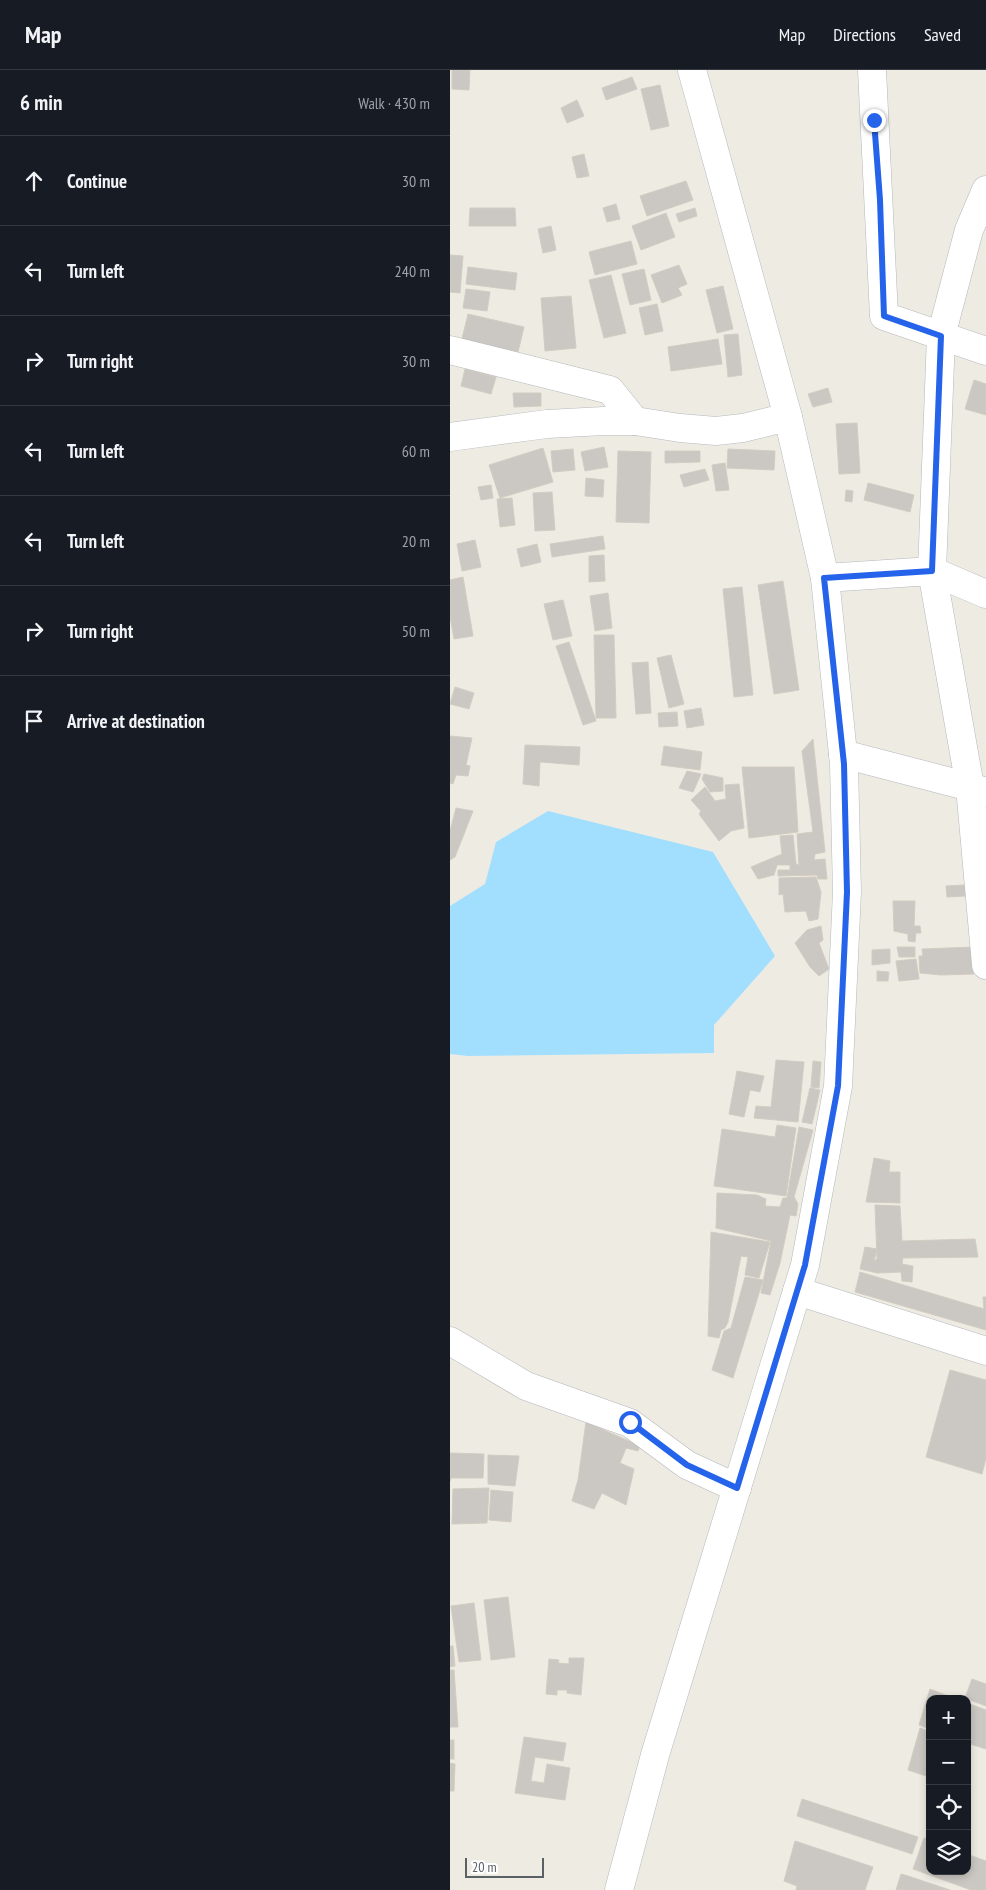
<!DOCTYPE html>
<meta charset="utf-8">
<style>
:root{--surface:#171b24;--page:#242831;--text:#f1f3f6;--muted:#9ea1a6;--line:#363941}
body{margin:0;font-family:"PT Sans Narrow",sans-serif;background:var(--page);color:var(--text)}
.controls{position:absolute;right:15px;bottom:15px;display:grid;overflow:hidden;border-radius:10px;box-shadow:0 2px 8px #0003}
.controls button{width:45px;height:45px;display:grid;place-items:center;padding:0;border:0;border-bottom:1px solid var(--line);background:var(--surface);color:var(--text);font:25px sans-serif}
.scale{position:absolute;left:15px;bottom:12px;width:79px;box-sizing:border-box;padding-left:5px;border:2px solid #5b6064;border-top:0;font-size:14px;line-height:18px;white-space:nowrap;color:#5b6064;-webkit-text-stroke:4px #fff;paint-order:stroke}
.stop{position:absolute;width:15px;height:15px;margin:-11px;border:4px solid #2563eb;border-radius:50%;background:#fff}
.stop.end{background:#2563eb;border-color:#fff;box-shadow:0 1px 5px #0008}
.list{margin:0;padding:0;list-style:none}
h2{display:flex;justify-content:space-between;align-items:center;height:65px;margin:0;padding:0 20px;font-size:21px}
h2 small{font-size:16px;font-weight:400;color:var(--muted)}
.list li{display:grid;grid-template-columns:32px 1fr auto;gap:15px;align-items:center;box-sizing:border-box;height:90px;padding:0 20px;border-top:1px solid var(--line)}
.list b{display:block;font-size:19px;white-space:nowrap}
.list em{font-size:16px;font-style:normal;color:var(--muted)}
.icon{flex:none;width:28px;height:28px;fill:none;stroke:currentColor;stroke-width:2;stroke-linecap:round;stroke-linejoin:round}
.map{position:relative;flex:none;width:536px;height:1820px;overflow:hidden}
header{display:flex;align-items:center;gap:30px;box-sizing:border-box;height:70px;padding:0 25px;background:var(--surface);border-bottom:1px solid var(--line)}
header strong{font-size:24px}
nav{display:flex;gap:28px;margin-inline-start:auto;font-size:18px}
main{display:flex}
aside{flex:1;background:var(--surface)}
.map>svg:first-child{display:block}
.water{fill:#a2dfff}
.building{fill:#cbc7c2;stroke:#d3ccc1}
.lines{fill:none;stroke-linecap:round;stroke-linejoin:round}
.street-casing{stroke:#b4b7bb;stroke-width:29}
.secondary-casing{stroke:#b5b9be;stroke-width:29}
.street{stroke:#fff;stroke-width:28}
.secondary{stroke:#fff;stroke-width:28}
.route{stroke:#2563eb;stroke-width:6}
</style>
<header>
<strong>Map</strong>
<nav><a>Map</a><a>Directions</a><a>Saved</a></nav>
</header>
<main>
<aside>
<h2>6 min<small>Walk · 430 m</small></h2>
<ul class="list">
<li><svg class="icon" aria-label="ahead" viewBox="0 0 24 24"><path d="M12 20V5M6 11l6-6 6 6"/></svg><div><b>Continue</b></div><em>30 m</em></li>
<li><svg class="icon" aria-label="left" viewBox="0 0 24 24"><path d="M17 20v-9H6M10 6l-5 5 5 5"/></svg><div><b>Turn left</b></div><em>240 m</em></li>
<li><svg class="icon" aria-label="right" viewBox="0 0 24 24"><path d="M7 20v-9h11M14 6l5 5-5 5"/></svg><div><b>Turn right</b></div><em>30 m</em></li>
<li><svg class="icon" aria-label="left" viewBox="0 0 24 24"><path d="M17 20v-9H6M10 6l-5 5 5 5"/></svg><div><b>Turn left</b></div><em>60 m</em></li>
<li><svg class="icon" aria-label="left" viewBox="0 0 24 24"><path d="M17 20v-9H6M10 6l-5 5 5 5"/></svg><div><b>Turn left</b></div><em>20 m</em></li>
<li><svg class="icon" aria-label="right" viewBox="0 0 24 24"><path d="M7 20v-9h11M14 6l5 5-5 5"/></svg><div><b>Turn right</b></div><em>50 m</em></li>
<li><svg class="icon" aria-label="arrive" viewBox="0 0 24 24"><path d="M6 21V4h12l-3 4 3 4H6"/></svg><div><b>Arrive at destination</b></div></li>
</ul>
</aside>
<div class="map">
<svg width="536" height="1820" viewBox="0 0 536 1820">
<rect width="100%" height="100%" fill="#eeebe3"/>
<path class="water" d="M98,741L263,782L325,886L264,955V983L18,986L0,984V836L35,814L46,772Z"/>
<g class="building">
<path d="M2,0H20L19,20L2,19Z"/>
<path d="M182,7L187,19L156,30L152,18Z"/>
<path d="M210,15L219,56L201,60L191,19Z"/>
<path d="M127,30L134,46L117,53L111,38Z"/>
<path d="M134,84L139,106L127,108L122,87Z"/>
<path d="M236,111L243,130L197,146L190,126Z"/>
<path d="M166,134L170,149L157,152L153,138Z"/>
<path d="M20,138H65L66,156H19Z"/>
<path d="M245,138L247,146L229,152L226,144Z"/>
<path d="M216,143L225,167L191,180L182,156Z"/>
<path d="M101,156L106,180L93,183L88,159Z"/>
<path d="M181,171L187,194L145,205L139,182Z"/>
<path d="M0,185L13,186L10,223L0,222Z"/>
<path d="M229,195L237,214L228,218L232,225L212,233L201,205Z"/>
<path d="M18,197L67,203L65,220L16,214Z"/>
<path d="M194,199L201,230L180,235L172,204Z"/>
<path d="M161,205L176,263L154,268L139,210Z"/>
<path d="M273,216L283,259L267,263L256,220Z"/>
<path d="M16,219L40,222L37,241L13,238Z"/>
<path d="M121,226L126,278L95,281L91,228Z"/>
<path d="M207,234L213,261L195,265L189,238Z"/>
<path d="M18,244L74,257L68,282L12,269Z"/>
<path d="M288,264L292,305L278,307L274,265Z"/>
<path d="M268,269L272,294L221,301L218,277Z"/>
<path d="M15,299L46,307L41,324L11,316Z"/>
<path d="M524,310L536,314V345L515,339Z"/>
<path d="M378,318L382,332L363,337L358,324Z"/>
<path d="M63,323H91V336L64,337Z"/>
<path d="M407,353L410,403L389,404L386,354Z"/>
<path d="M154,377L158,397L135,401L131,382Z"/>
<path d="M93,378L103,412L50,428L39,395Z"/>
<path d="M123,379L125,400L103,402L101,381Z"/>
<path d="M278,379L325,381L324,400L277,398Z"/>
<path d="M168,381L201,382L199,453L166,452Z"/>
<path d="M215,381H250V392L215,393Z"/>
<path d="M275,393L279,420L266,421L262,395Z"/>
<path d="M255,399L259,410L234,417L230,405Z"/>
<path d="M136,408L154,410L153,427L135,426Z"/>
<path d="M418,413L464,425L460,442L414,430Z"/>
<path d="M41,415L43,428L31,430L28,417Z"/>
<path d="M396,420L403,421L402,432L395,431Z"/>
<path d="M102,422L105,460L85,461L83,423Z"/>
<path d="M62,428L65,455L50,457L47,429Z"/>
<path d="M153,466L155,479L102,487L100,474Z"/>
<path d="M25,470L31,497L12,501L7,474Z"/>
<path d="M87,474L91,492L71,497L67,479Z"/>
<path d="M154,485L155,511L139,512V486Z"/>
<path d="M13,507L23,566L4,569L0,546V510Z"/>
<path d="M333,511L349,620L324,624L308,515Z"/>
<path d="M292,517L303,625L284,627L273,519Z"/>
<path d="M158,523L162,558L145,561L140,526Z"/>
<path d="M113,530L122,566L103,570L94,534Z"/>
<path d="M144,565H164L166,648H146Z"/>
<path d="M119,572L146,651L133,655L106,576Z"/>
<path d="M221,585L234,634L219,638L207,588Z"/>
<path d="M198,592L201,643L186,644L182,593Z"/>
<path d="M5,617L24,623L19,639L0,634Z"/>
<path d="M251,638L254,655L237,658L234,641Z"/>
<path d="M227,642L228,656L209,657L208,643Z"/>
<path d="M0,666L22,668L16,695L20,696L18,706L6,705L3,714L0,713Z"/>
<path d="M363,669L375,782L365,784L364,790L375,789L377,809H368L367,805L328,806V800H340V795H327L324,805L308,809L301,797L332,784L330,766L343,765L346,794L349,795L347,764L363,762L352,681Z"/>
<path d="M75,675L130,677L129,695L90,692L89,716L73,714Z"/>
<path d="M214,676L252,682L250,700L211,695Z"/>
<path d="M292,697H344L348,762L299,768Z"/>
<path d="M237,701L251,704L243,722L229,718Z"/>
<path d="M254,704L273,708V721L260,722L252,709Z"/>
<path d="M289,714L294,758L281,761L269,771L249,744L251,741L241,730L255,717L265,731L276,729L275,715Z"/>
<path d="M6,738L23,741L5,787L0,790V761Z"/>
<path d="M366,807L371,822L368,849L359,851L356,841L335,842L333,824L329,825V808Z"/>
<path d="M514,815L516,826L497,827L496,816Z"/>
<path d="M443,831H465L464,856H470L471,863H466L465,872L458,871V864L444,861Z"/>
<path d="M371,856L373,870L369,873L379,899L369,906L360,897L345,873L357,860Z"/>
<path d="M447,877H465V887H449Z"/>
<path d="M524,877V904L491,905L470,903L469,886H473L472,879Z"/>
<path d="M440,879V893L422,895V880Z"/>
<path d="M466,889L469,909L449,911L446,891Z"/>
<path d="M427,901L439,902L438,911H427Z"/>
<path d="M326,990L354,992L348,1052L304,1048L306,1036L321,1037Z"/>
<path d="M363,991L371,992L369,1018L361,1017Z"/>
<path d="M287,1001L314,1006L310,1022L300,1020L294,1047L279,1044Z"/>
<path d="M360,1018L370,1020L362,1054L352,1052Z"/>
<path d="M327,1055L346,1058L336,1126L264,1116L272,1059L325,1067Z"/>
<path d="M349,1057L363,1060L344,1127L348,1134L346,1146L340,1145L330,1193L320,1225L311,1223L321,1171L266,1158L267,1123L307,1125L316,1129L315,1136L330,1137L333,1128H337Z"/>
<path d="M424,1088L440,1091L439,1102H450V1133L416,1132Z"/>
<path d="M425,1135L450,1136L452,1171L525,1169L528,1187L453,1188L452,1194L463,1196L462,1212L452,1211L451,1202L427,1203L410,1199L415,1177L427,1179L424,1191L427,1189Z"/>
<path d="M261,1162L320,1172L309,1208L295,1205L298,1187L291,1186L278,1252L275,1258L271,1260L269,1268L258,1266Z"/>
<path d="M410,1202L534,1239L533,1227H536V1260L405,1222Z"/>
<path d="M295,1207L313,1210L283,1308L262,1300L274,1261L281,1258Z"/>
<path d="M500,1300L536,1310V1388L532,1404L476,1387Z"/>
<path d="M136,1352L190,1376L188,1381L176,1378L170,1393L184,1399L176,1435L152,1423L144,1439L122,1431L128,1410Z"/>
<path d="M0,1383L34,1384L33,1408H1L0,1411Z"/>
<path d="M38,1385L69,1386L65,1416L38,1414Z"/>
<path d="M39,1418L37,1453L2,1454L3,1419Z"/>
<path d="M41,1420L63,1422L61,1452L39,1450Z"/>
<path d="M58,1527L65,1587L41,1590L34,1530Z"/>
<path d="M24,1533L31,1590L9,1592L1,1536Z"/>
<path d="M0,1576H3L5,1596L0,1597Z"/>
<path d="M119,1588H134L131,1625L117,1623V1620H107V1625L96,1624L99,1589L109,1590L108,1593L119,1594Z"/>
<path d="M0,1600H4L8,1657H0Z"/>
<path d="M522,1609L536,1614V1636L515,1628Z"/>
<path d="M480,1619L506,1629H480V1659L469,1655Z"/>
<path d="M517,1633L536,1640V1679L517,1673Z"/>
<path d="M470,1658L480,1662L479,1707L458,1700Z"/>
<path d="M74,1667L116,1673L113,1691L85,1687L81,1711L94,1713L97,1694L120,1698L115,1730L65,1723Z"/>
<rect x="0" y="1670" width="4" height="19"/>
<path d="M0,1693L5,1694L4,1721H0Z"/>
<path d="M352,1729L468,1767L462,1784L347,1746Z"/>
<path d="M474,1768L480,1770V1801H517V1784L536,1791V1820H521L463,1799Z"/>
<path d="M345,1771L423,1797L415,1820H346L347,1816L334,1811Z"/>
<path d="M451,1804L458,1806L500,1820H446Z"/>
</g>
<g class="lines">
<defs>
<g id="street">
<path d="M422,0L434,246L536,281"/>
<path d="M536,120L519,160L491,266L482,501L536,524"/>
<path d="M0,280L160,320L185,351"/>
<path d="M375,508L482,501L520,717L393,684"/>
<path d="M536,722L520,717L536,895"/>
<path d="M347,1221L536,1281"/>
<path d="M0,1271L76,1316L180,1353L237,1395L287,1418"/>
</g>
<g id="secondary">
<path d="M0,367L97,354L154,351H185L230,358L266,361L293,358L338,347"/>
<path d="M169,1820L205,1685L355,1195L388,1016L397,822L394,694L375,508L338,347L242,0"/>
</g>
</defs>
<use href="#street" class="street-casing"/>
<use href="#secondary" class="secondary-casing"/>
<use href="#street" class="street"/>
<use href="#secondary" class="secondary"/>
</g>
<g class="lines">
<path class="route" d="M180,1352L237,1395L287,1418L355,1195L388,1016L397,822L394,694L374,508L482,501L491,266L434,246L430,130L424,50"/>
</g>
</svg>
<div class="controls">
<button>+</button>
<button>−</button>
<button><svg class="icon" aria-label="locate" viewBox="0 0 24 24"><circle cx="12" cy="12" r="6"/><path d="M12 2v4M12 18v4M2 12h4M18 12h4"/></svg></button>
<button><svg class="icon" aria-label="layers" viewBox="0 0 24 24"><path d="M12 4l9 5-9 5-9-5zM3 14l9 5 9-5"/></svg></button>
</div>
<div class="scale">20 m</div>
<div class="stop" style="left:180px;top:1352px"></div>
<div class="stop end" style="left:424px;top:50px"></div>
</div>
</main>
